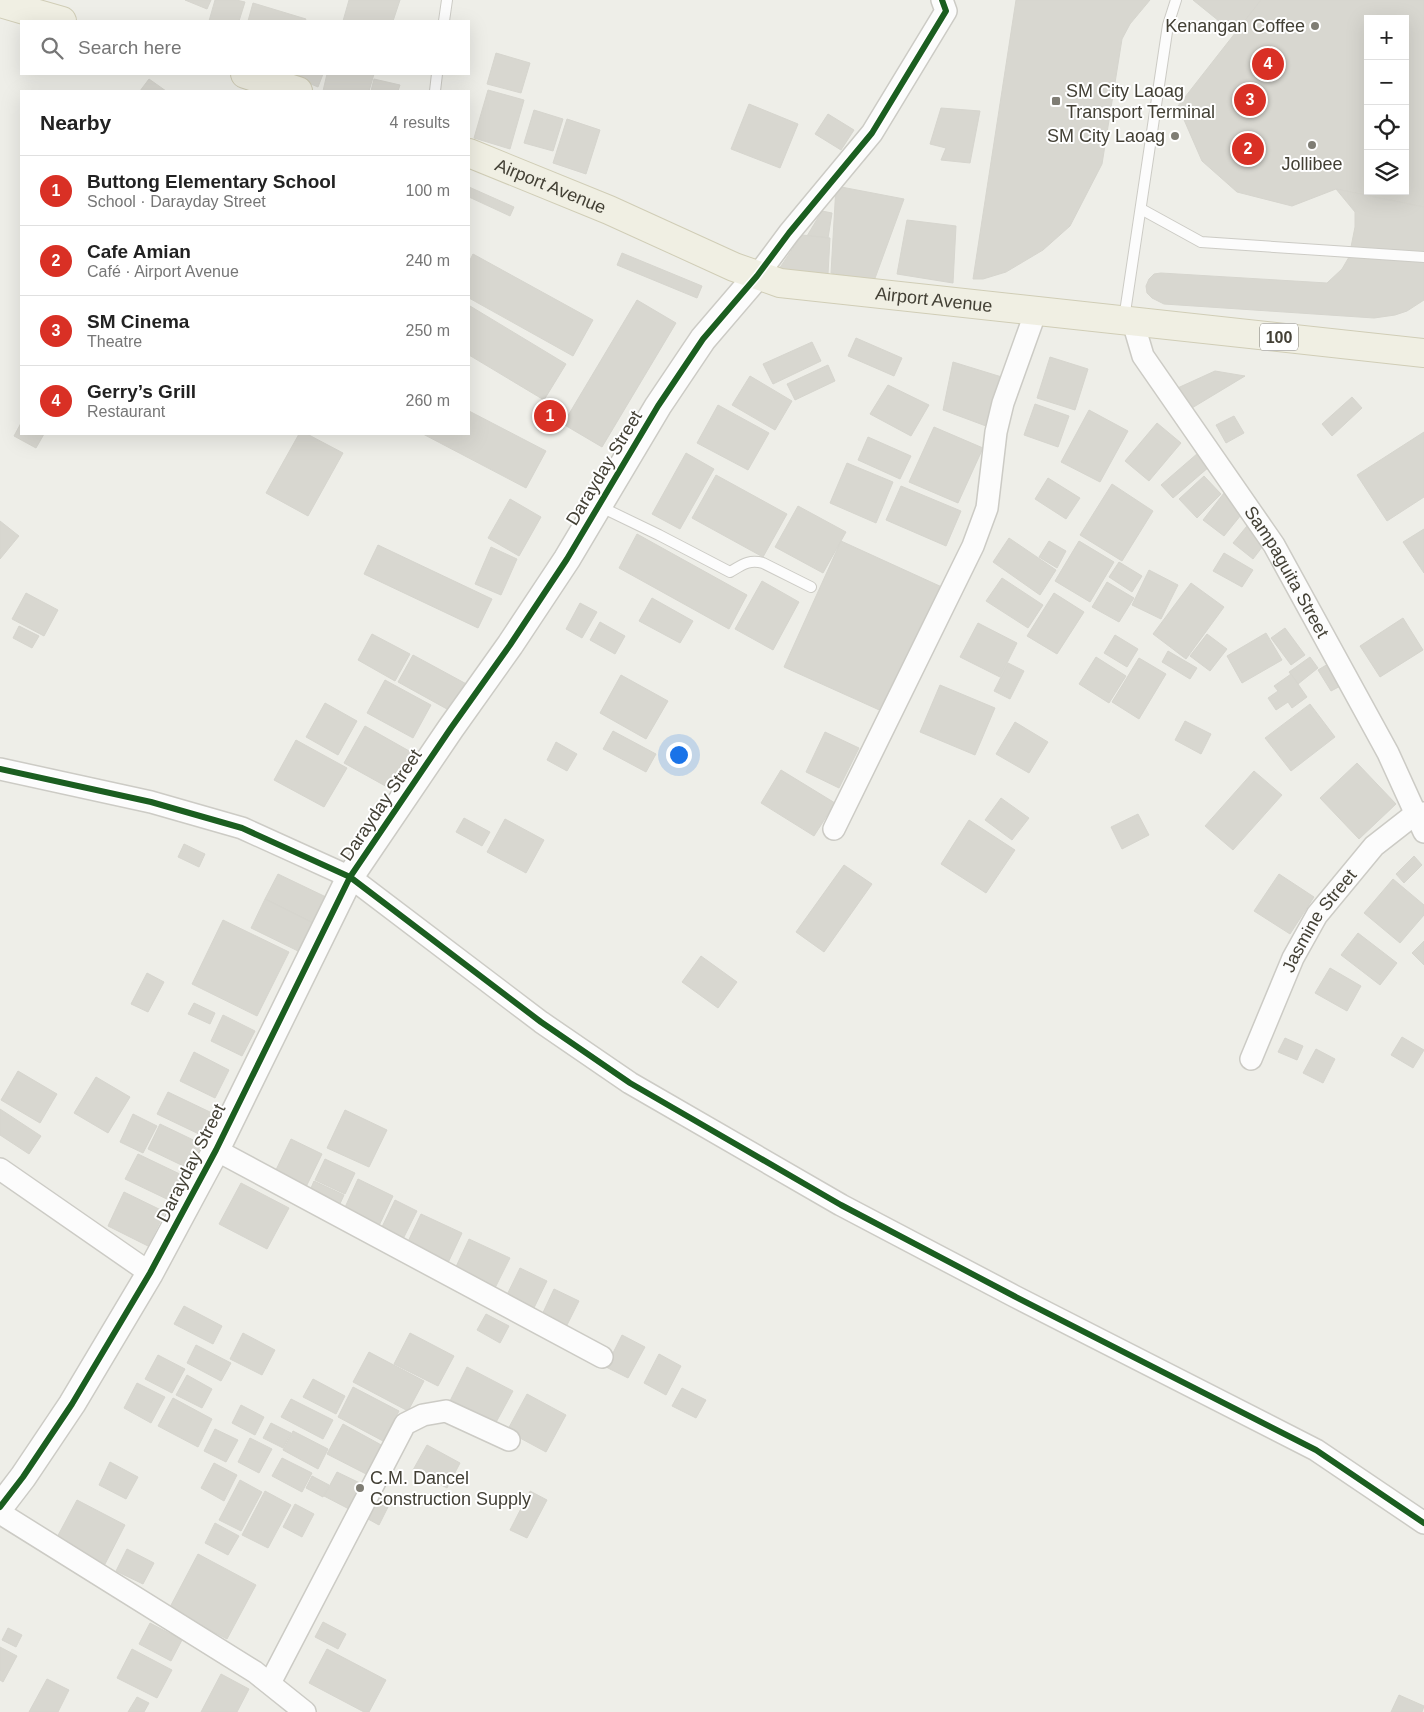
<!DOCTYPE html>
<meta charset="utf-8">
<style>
:root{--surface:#fff;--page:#f6f6f6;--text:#222;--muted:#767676;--line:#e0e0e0;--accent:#d93025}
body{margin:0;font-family:Arial,sans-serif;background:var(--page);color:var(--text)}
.controls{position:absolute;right:15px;top:15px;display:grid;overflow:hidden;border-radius:0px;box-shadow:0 5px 20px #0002}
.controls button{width:45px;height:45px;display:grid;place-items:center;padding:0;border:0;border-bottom:1px solid var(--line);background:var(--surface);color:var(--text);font:25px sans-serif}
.you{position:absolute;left:678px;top:754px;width:18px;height:18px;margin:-12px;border:4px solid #fff;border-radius:50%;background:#1a73e8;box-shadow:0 0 0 8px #1a73e833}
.badge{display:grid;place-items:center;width:32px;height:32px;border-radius:50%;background:var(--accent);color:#fff;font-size:16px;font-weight:700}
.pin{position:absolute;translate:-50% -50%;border:2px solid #fff;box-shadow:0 1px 5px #0006}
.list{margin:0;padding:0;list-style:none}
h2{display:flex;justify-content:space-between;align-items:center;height:65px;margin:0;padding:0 20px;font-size:21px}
h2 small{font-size:16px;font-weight:400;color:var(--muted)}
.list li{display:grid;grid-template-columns:32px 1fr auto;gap:15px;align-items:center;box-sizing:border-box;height:70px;padding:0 20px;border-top:1px solid var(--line)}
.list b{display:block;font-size:19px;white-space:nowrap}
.list p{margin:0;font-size:16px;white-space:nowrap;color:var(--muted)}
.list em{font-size:16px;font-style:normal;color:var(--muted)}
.icon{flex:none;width:28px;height:28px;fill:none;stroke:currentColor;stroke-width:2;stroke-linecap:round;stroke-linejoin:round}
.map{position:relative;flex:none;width:1424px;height:1712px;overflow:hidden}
.search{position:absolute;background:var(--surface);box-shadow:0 5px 20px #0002;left:20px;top:20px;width:450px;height:55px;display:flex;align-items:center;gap:12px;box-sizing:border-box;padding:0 18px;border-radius:0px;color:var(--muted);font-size:19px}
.panel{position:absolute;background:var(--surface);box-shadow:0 5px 20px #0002;left:20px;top:90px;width:450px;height:345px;border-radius:0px}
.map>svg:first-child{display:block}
.building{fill:#d8d7d0;stroke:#d6d5ce;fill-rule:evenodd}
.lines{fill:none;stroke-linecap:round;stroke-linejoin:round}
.service-casing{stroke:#cccbc5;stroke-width:12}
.minor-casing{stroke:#cccbc5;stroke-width:24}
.tertiary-casing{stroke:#cccbc5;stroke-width:29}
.primary-casing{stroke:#d0cdb6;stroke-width:30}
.service{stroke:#fcfcfc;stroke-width:10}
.minor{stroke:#fcfcfc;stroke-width:21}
.tertiary{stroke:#fcfcfc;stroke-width:26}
.primary{stroke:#f0efe3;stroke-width:28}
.cycleway-casing{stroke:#fff;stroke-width:9}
.cycleway{stroke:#1b5e20;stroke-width:6}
.poi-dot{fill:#7f7d74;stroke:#fff;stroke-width:2}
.labels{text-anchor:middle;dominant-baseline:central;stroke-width:4;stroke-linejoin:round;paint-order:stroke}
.shield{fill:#fff;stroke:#7b7972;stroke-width:1}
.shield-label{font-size:16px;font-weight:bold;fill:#434035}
.poi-label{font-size:18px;fill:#434035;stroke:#fff;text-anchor:end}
.street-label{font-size:18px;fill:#434035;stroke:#fff}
</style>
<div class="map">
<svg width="1424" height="1712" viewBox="0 0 1424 1712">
<rect width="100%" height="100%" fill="#eeeee8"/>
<g class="building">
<path d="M185,0H211L207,9Z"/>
<path d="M215,0H236L245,2L239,21H209Z"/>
<path d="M349,0H400L393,21H343Z"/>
<path d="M1016,0H1150L1130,24L1122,39L1102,164L1070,226L1043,250L1006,272L983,279H973Z"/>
<path d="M1193,0H1261L1235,34Z"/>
<path d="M1261,0H1424V207L1336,189L1292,206L1237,192L1202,161L1178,106ZM1368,19H1405V191H1368Z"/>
<path d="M253,3L306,19L305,21H248Z"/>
<path d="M496,53L530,63L521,93L487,84Z"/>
<path d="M293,74H323L318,87L292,76Z"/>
<path d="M327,74H374L369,91H323Z"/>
<path d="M149,79L166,91H140Z"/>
<path d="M374,79L400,85L398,91H371Z"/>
<path d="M488,90L524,100L510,149L474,138Z"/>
<path d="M749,104L798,124L780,168L731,149Z"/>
<path d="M941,108L980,111L970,163L941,160L946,148L930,144Z"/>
<path d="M534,110L563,119L553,151L524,143Z"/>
<path d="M828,114L854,130L841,150L815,134Z"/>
<path d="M567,119L600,130L586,174L553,163Z"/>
<path d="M836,186L904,199L874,281L831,273Z"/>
<path d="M469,187L514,207L510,216L469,197Z"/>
<path d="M1336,189L1424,207V300L1407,311L1395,315L1374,318L1164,304L1152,298L1147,293L1146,286L1149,279L1154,274L1161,273L1327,283L1342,269L1349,257L1355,227V212Z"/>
<path d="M822,211L832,213L828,238L807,236Z"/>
<path d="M907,220L956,226L953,283L897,274Z"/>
<path d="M802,235L830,238L828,274L779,269Z"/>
<path d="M622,253L702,286L697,298L617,265Z"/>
<path d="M473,254L593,320L573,356L469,298V262Z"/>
<path d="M637,300L676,323L602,447L563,424Z"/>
<path d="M470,306L566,364L544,400L469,355V309Z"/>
<path d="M856,338L902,358L894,376L848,356Z"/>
<path d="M812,342L821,361L773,384L763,364Z"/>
<path d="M1050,357L1088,369L1075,410L1037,398Z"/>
<path d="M953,362L1005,378L986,426L943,410Z"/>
<path d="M828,365L835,381L795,400L787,384Z"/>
<path d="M1215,371L1245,376L1187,411L1171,391Z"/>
<path d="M750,376L792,401L775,430L732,405Z"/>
<path d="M888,385L929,405L911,436L870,414Z"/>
<path d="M1352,397L1362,408L1332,436L1322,424Z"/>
<path d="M1035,404L1069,416L1058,447L1024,435Z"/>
<path d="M718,405L769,433L748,470L697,443Z"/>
<path d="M1089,410L1128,431L1100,482L1061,462Z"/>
<path d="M469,411L546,451L526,488L423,434H469Z"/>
<path d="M1234,416L1244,433L1226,443L1216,425Z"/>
<path d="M21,423V434H44L36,448L14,436Z"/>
<path d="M1157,423L1181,443L1149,481L1125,461Z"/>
<path d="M934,427L983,448L958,503L909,482Z"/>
<path d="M1424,432V497L1387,521L1357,475Z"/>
<path d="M299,434H307L343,453L308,516L266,493Z"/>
<path d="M868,437L911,456L900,479L858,460Z"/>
<path d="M686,453L714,469L680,529L652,514Z"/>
<path d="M1198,453L1209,467L1173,498L1161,485Z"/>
<path d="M847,463L893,482L876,523L830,503Z"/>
<path d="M716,475L787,514L763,557L692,518Z"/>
<path d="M1204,476L1221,494L1197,518L1179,499Z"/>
<path d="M1048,478L1080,498L1066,519L1035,499Z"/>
<path d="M1112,484L1153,511L1122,561L1080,535Z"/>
<path d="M901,486L961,511L946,546L886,520Z"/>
<path d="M1224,493L1245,510L1224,536L1203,520Z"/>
<path d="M510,499L541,517L519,556L488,538Z"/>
<path d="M798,506L846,532L823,573L775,547Z"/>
<path d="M0,521L19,536L0,559Z"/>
<path d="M1247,526L1266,542L1253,559L1233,543Z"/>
<path d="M1424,529V573L1403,542Z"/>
<path d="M637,534L747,595L729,629L619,568Z"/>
<path d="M1009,538L1056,570L1040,595L993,562Z"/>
<path d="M841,541L944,588L886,713L784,667Z"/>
<path d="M1049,541L1066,551L1057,568L1039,557Z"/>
<path d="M1079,541L1114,562L1090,602L1055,581Z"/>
<path d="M378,545L492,599L478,628L364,574Z"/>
<path d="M491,547L517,559L501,595L475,584Z"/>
<path d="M1224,553L1253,570L1242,587L1213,571Z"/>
<path d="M1119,562L1142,576L1132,592L1109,577Z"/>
<path d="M1149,570L1178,585L1161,619L1132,605Z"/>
<path d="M1002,578L1043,605L1028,628L986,601Z"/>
<path d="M762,581L799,602L773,650L735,629Z"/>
<path d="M1107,582L1134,598L1119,622L1092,607Z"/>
<path d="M1191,583L1224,607L1186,659L1153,634Z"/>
<path d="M26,593L58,610L44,636L12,619Z"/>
<path d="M1054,593L1084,612L1057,654L1027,636Z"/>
<path d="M652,598L693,621L680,643L639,621Z"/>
<path d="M580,603L597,612L582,638L566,629Z"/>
<path d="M1403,618L1423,650L1380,677L1360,646Z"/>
<path d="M600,622L625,636L615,654L590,640Z"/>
<path d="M978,623L1017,643L1000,677L960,657Z"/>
<path d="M19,626L39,636L32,648L13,638Z"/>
<path d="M1285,628L1305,655L1291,665L1271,638Z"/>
<path d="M1266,633L1282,660L1242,683L1227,656Z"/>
<path d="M372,634L410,654L395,681L358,660Z"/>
<path d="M1207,634L1227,649L1210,671L1190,656Z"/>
<path d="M1115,635L1138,649L1127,667L1104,653Z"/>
<path d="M1168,651L1197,668L1190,679L1162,662Z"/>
<path d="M413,655L472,687L456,714L398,682Z"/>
<path d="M1096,657L1126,676L1109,703L1079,684Z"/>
<path d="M1310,657L1318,668L1298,684L1289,672Z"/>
<path d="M1139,658L1166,674L1139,719L1112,702Z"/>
<path d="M1333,661L1346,683L1331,691L1318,670Z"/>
<path d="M1008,663L1024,671L1010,699L994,691Z"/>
<path d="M1291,674L1307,697L1292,708L1288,702L1276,710L1268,698L1278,691L1274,686Z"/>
<path d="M621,675L668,701L646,739L600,713Z"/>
<path d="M385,680L431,705L413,738L367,713Z"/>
<path d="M940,685L995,708L975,755L920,732Z"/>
<path d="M325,703L357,721L338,755L306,737Z"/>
<path d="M1310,704L1335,737L1291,771L1265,738Z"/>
<path d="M1185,721L1211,734L1201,754L1175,740Z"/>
<path d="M1015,722L1048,742L1029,773L996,754Z"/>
<path d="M365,726L418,756L398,793L344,763Z"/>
<path d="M613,731L656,754L646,772L603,749Z"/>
<path d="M825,732L859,748L839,788L806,772Z"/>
<path d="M296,740L347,768L324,807L274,780Z"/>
<path d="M556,742L577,754L567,771L547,760Z"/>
<path d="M1357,763L1396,804L1359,839L1320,798Z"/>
<path d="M781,770L835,803L814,836L761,803Z"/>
<path d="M1254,771L1282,795L1233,850L1205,826Z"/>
<path d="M1001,798L1029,818L1012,840L985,820Z"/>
<path d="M1138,814L1149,835L1122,849L1111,827Z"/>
<path d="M464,818L490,832L482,846L456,832Z"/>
<path d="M505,819L544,840L526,873L487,852Z"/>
<path d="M969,820L1015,850L986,893L941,864Z"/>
<path d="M184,844L205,854L199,867L178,857Z"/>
<path d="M1414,856L1422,865L1404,883L1396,874Z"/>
<path d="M844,865L872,884L824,952L796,932Z"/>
<path d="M278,874L326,897L313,923L265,899Z"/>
<path d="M1279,874L1314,897L1290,934L1254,911Z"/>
<path d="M1393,879L1424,905V915L1400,943L1364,913Z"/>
<path d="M265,899L313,923L298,951L251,928Z"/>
<path d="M223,920L289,952L257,1016L192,984Z"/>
<path d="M1358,933L1397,963L1380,985L1341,955Z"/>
<path d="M1424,941V965L1412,953Z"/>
<path d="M701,956L737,982L718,1008L682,982Z"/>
<path d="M1330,968L1361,986L1347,1011L1315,993Z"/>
<path d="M147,973L164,982L148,1012L131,1004Z"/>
<path d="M194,1003L215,1013L210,1024L188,1014Z"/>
<path d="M223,1015L255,1031L242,1056L211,1041Z"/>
<path d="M1402,1037L1424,1050L1413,1068L1391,1055Z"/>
<path d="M1285,1038L1303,1046L1297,1060L1278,1052Z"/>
<path d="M1316,1049L1335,1059L1323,1083L1303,1073Z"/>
<path d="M194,1052L229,1070L215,1098L180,1081Z"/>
<path d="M18,1071L57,1094L40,1123L1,1100Z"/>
<path d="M96,1077L130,1097L108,1133L74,1113Z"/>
<path d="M168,1092L212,1113L201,1135L157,1114Z"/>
<path d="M0,1109L41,1136L29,1154L0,1135Z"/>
<path d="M345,1110L387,1130L369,1167L327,1148Z"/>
<path d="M133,1114L157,1126L143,1153L120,1142Z"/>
<path d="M160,1124L210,1148L198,1173L148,1149Z"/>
<path d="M291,1139L322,1154L304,1191L273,1176Z"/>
<path d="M138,1154L186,1177L173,1202L125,1179Z"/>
<path d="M325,1159L355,1173L345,1194L315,1180Z"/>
<path d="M358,1179L393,1196L376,1232L341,1216Z"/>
<path d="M314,1181L344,1195L338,1208L308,1195Z"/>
<path d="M241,1183L289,1208L267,1249L219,1224Z"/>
<path d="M124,1192L165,1212L148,1246L108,1226Z"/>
<path d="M395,1200L417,1211L403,1239L381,1229Z"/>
<path d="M421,1214L462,1233L446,1267L405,1248Z"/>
<path d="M469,1239L510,1258L494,1290L454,1271Z"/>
<path d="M520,1268L547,1281L531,1314L504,1301Z"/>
<path d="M554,1289L579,1301L564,1331L540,1319Z"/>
<path d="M184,1306L222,1326L213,1344L174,1324Z"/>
<path d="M486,1314L509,1326L500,1343L477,1330Z"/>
<path d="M243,1333L275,1350L262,1375L230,1359Z"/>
<path d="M410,1333L454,1356L438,1386L394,1364Z"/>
<path d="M622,1335L645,1347L628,1378L606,1367Z"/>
<path d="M196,1345L231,1363L221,1381L187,1363Z"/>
<path d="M369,1352L424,1381L408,1411L353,1382Z"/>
<path d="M659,1354L681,1366L666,1395L644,1383Z"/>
<path d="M158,1355L185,1369L172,1393L145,1379Z"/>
<path d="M467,1367L513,1391L493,1428L448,1405Z"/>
<path d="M187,1375L212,1389L202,1408L176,1395Z"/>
<path d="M313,1379L345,1396L336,1414L303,1397Z"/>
<path d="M137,1383L165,1397L151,1423L124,1408Z"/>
<path d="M353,1387L399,1411L383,1441L338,1417Z"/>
<path d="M682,1388L706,1400L696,1418L672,1406Z"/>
<path d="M527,1394L566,1415L546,1452L507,1431Z"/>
<path d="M173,1398L212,1419L198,1447L158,1426Z"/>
<path d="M291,1399L333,1420L323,1439L281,1417Z"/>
<path d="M241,1405L264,1417L255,1435L232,1423Z"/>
<path d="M271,1423L291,1433L283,1448L263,1438Z"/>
<path d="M343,1424L385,1447L370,1476L327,1454Z"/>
<path d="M215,1429L238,1440L226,1462L204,1451Z"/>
<path d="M293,1431L328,1449L318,1469L283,1450Z"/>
<path d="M250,1438L272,1449L259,1473L238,1462Z"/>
<path d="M427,1445L460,1463L447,1488L413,1470Z"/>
<path d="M282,1458L312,1473L302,1492L272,1476Z"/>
<path d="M110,1462L138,1477L126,1499L99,1485Z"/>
<path d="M214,1463L237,1475L224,1501L201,1488Z"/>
<path d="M337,1472L362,1484L349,1509L324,1496Z"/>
<path d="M312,1476L329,1485L323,1497L306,1488Z"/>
<path d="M240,1480L262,1492L241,1531L219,1520Z"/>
<path d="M372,1489L392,1499L379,1525L359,1514Z"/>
<path d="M265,1491L291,1505L268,1548L242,1535Z"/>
<path d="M530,1491L547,1500L527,1538L510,1530Z"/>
<path d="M77,1500L125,1525L104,1566L55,1541Z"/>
<path d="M295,1504L314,1514L302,1537L283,1527Z"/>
<path d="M215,1523L239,1536L228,1555L205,1543Z"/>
<path d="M127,1549L154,1563L143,1584L116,1571Z"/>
<path d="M198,1554L256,1585L227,1639L169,1609Z"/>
<path d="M323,1622L346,1634L338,1649L315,1637Z"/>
<path d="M150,1623L182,1640L171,1661L139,1644Z"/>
<path d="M8,1628L22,1635L16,1647L2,1640Z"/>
<path d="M0,1647L17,1656L3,1682L0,1680Z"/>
<path d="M132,1649L172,1670L157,1698L117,1678Z"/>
<path d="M327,1649L386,1680L369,1712H364L309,1683Z"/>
<path d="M221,1674L249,1689L237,1712H201Z"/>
<path d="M47,1679L69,1690L58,1712H29Z"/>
<path d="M1399,1695L1424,1706L1422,1712H1391Z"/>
<path d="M137,1697L149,1703L144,1712H128Z"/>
</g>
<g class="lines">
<defs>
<g id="service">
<path d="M444,21L447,0"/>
<path d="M435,91L437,74"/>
<path d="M1141,209L1201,242L1424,257"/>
<path d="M1124,319L1168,25L1176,0"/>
<path d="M599,506L659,535L730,572C742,565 749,559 763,563L811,587"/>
</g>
<g id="minor">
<path d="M757,276L789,233L872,133L946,11L942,0"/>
<path id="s1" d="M1133,322L1143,356L1274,545L1388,753L1424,832"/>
<path d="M0,769L151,802L242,828L350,877L541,1022L630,1083L841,1205L1014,1296L1316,1450L1424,1523"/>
<path d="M834,829L973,546L987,508L996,432L1003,403L1036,311"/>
<path id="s2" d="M1251,1059L1293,958L1317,915L1374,846L1415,814L1424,813"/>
<path d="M216,1150L602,1357"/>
<path d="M0,1169L150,1273"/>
<path d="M0,1513L255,1672L305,1712"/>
<path d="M270,1683L405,1424L423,1415L446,1411L509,1440"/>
</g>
<path id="tertiary" d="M0,1507L23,1477L72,1404L150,1273L216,1150L350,877L451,728L510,645L567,559L658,406L703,339L757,276"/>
<g id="primary">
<path d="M0,3L62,21"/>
<path d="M245,74L298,91"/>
<path id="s3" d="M469,153L609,210L734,267L780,283L1424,353"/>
</g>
</defs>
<use href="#service" class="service-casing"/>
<use href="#minor" class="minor-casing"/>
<use href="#tertiary" class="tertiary-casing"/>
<use href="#primary" class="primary-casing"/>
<use href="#service" class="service"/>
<use href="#minor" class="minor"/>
<use href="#tertiary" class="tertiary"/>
<use href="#primary" class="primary"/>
<defs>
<g id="cycleway">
<path d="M0,769L151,802L242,828L350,877L541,1022L630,1083L841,1205L1014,1296L1316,1450L1424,1523"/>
<path d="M0,1507L23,1477L72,1404L150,1273L216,1150L350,877L451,728L510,645L567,559L658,406L703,339L757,276L789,233L872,133L946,11L942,0"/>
</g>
</defs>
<use href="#cycleway" class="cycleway-casing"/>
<use href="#cycleway" class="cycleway"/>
</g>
<g class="poi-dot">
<circle cx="1315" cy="26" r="5"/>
<rect x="1051" y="96" width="10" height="10" rx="2.5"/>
<circle cx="1175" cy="136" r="5"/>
<circle cx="1312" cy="145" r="5"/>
<circle cx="360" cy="1488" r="5"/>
</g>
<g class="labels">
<rect class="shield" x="1260" y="323.5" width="38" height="27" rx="4"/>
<g class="shield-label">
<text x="1279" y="337">100</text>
</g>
<g class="poi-label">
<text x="1305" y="26">Kenangan Coffee</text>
<text x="1066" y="91" text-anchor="start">SM City Laoag<tspan x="1066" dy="21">Transport Terminal</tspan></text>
<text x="1165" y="136">SM City Laoag</text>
<text x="1312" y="164" text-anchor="middle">Jollibee</text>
<text x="370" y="1478" text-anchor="start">C.M. Dancel<tspan x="370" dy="21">Construction Supply</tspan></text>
</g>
<g class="street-label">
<text stroke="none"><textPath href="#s3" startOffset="88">Airport Avenue</textPath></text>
<text stroke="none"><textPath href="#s3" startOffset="492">Airport Avenue</textPath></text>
<text transform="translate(604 468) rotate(-59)">Darayday Street</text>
<text stroke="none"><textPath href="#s1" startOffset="295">Sampaguita Street</textPath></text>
<text transform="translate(381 805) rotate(-56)">Darayday Street</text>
<text stroke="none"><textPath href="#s2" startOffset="155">Jasmine Street</textPath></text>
<text transform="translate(191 1163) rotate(-63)">Darayday Street</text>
</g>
</g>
</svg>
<div class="controls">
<button>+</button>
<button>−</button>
<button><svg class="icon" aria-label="locate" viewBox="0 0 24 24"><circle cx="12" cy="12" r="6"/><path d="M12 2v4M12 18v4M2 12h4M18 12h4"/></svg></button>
<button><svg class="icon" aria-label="layers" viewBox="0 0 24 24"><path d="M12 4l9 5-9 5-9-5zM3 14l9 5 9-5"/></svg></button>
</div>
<div class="you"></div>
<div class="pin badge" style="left:550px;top:416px">1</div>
<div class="pin badge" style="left:1248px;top:149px">2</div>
<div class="pin badge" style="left:1250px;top:100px">3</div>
<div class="pin badge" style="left:1268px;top:64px">4</div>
<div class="search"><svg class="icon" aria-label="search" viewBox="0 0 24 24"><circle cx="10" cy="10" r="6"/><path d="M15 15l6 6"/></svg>Search here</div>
<section class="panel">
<h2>Nearby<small>4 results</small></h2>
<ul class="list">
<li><span class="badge">1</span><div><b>Buttong Elementary School</b><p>School · Darayday Street</p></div><em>100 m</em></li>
<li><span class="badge">2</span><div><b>Cafe Amian</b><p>Café · Airport Avenue</p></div><em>240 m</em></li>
<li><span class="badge">3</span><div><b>SM Cinema</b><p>Theatre</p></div><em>250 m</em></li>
<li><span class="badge">4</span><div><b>Gerry’s Grill</b><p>Restaurant</p></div><em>260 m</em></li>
</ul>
</section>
</div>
